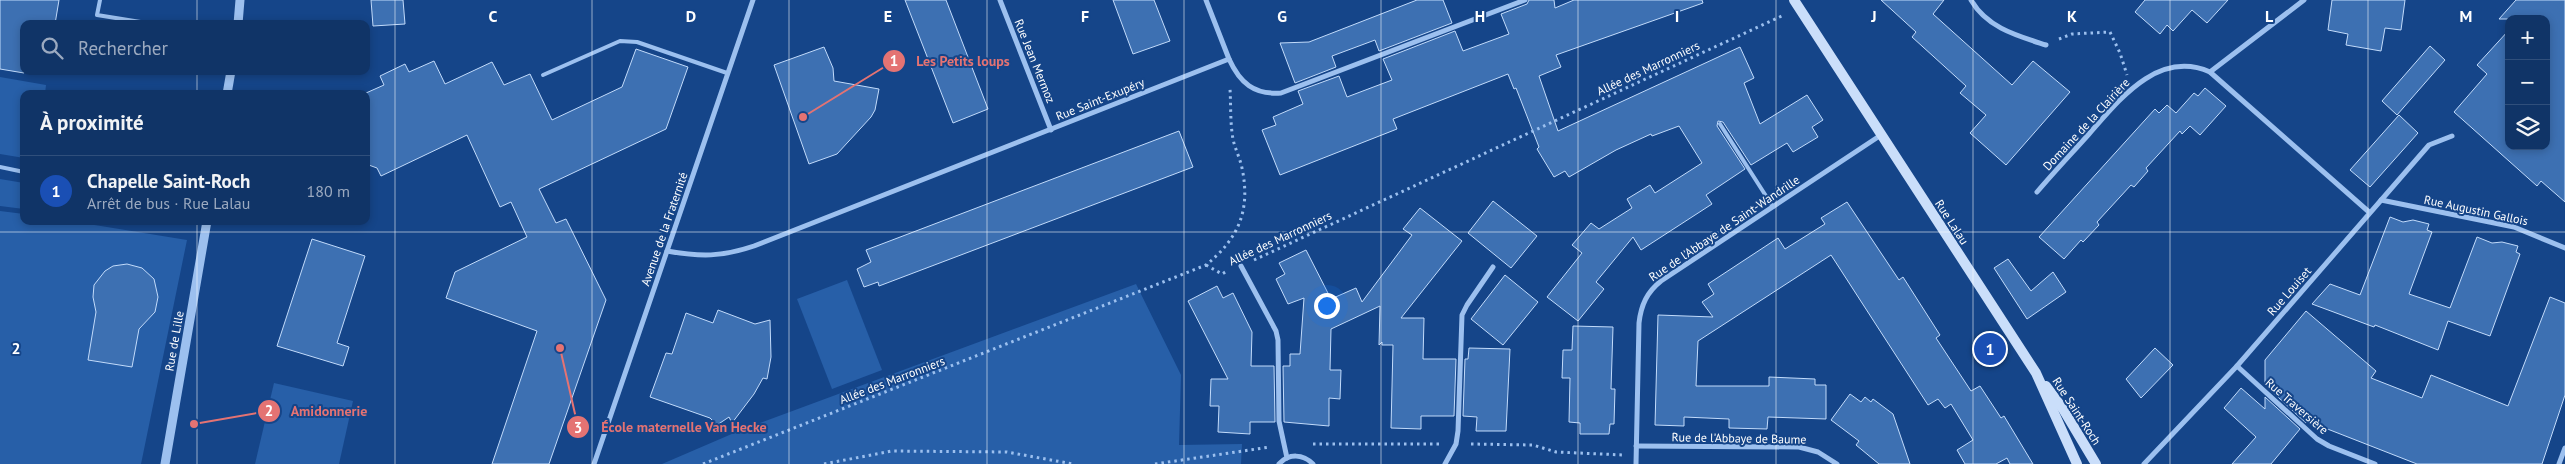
<!DOCTYPE html>
<html lang="fr">
<meta charset="utf-8">
<style>
:root{--surface:#103467;--page:#1e3f70;--text:#f1f3f6;--muted:#9caac0;--line:#304f7b;--accent:#ffd35a}
body{margin:0;font-family:"PT Sans",sans-serif;background:var(--page);color:var(--text)}
.controls{position:absolute;right:15px;top:15px;display:grid;overflow:hidden;border-radius:10px;box-shadow:0 2px 8px #0003}
.controls button{width:45px;height:45px;display:grid;place-items:center;padding:0;border:0;border-bottom:1px solid var(--line);background:var(--surface);color:var(--text);font:25px sans-serif}
.you{position:absolute;left:1326px;top:305px;width:18px;height:18px;margin:-12px;border:4px solid #fff;border-radius:50%;background:#1a73e8;box-shadow:0 0 0 8px #1a73e833}
.badge{display:grid;place-items:center;width:32px;height:32px;border-radius:50%;background:var(--accent);color:#fff;font-size:16px;font-weight:700}
.pin{position:absolute;translate:-50% -50%;border:2px solid #fff;box-shadow:0 1px 5px #0006}
.list{margin:0;padding:0;list-style:none}
h2{display:flex;justify-content:space-between;align-items:center;height:65px;margin:0;padding:0 20px;font-size:21px}
h2 small{font-size:16px;font-weight:400;color:var(--muted)}
.list li{display:grid;grid-template-columns:32px 1fr auto;gap:15px;align-items:center;box-sizing:border-box;height:70px;padding:0 20px;border-top:1px solid var(--line)}
.list b{display:block;font-size:19px;white-space:nowrap}
.list p{margin:0;font-size:16px;white-space:nowrap;color:var(--muted)}
.list em{font-size:16px;font-style:normal;color:var(--muted)}
.icon{flex:none;width:28px;height:28px;fill:none;stroke:currentColor;stroke-width:2;stroke-linecap:round;stroke-linejoin:round}
.map{position:relative;flex:none;width:2565px;height:464px;overflow:hidden}
.search{position:absolute;background:var(--surface);box-shadow:0 2px 8px #0003;left:20px;top:20px;width:350px;height:55px;display:flex;align-items:center;gap:12px;box-sizing:border-box;padding:0 18px;border-radius:10px;color:var(--muted);font-size:19px}
.panel{position:absolute;background:var(--surface);box-shadow:0 2px 8px #0003;left:20px;top:90px;width:350px;height:135px;border-radius:10px}
.map>svg:first-child{display:block}
.green{fill:#275fa8}
.building{fill:#3d70b2;stroke:#c2dbfb}
.lines{fill:none;stroke-linecap:round;stroke-linejoin:round}
.path{stroke:#9cc0ef;stroke-width:3;stroke-dasharray:2.5 4;stroke-linecap:butt}
.service{stroke:#9cc0ef;stroke-width:4}
.minor{stroke:#9cc0ef;stroke-width:5}
.tertiary{stroke:#9cc0ef;stroke-width:9}
.secondary{stroke:#cadefa;stroke-width:10}
.grid{fill:none;stroke:#fff;stroke-width:1;stroke-opacity:0.55}
.labels{text-anchor:middle;dominant-baseline:central;stroke-width:4;stroke-linejoin:round;paint-order:stroke}
.street-label{font-size:12px;fill:#fff;stroke:#154589}
.grid-label{font-size:16px;text-anchor:middle;font-weight:bold;fill:#fff;stroke:#154589;stroke-width:4;stroke-linejoin:round;paint-order:stroke}
.leader{fill:none;stroke:#e47373;stroke-width:2}
.callout-dot{fill:#e47373;stroke:#154589;stroke-width:2}
.mark-label{font-size:15px;text-anchor:middle;font-weight:bold;fill:#fff}
.callout-label{font-size:14px;text-anchor:middle;font-weight:bold;fill:#e47373;stroke:#154589;stroke-width:4;stroke-linejoin:round;paint-order:stroke}
</style>
<div class="map">
<svg width="2565" height="464" viewBox="0 0 2565 464">
<rect width="100%" height="100%" fill="#154589"/>
<g class="green">
<path d="M0,77L46,85L45,94H24V158L0,154Z"/>
<path d="M0,179L24,183V209L0,206Z"/>
<path d="M0,211L24,214V221H70L187,240L141,464H0Z"/>
<path d="M847,280L882,370L832,389L797,299Z"/>
<path d="M1136,284L1181,375L1179,445L1242,444L1241,464H662L741,430Z"/>
<path d="M274,383L353,401L339,464H255Z"/>
</g>
<g class="building">
<path d="M0,0H59L55,24H24V73L0,69Z"/>
<path d="M371,0H403L405,24L373,26Z"/>
<path d="M905,0H946L988,109L953,123Z"/>
<path d="M1113,0H1154L1170,41L1133,54Z"/>
<path d="M1417,0H1443L1452,23L1379,51L1375,40L1332,56L1336,67L1295,83L1280,43L1309,42Z"/>
<path d="M1529,0H1554L1555,8L1574,0H1702L1703,3L1556,55L1561,67L1539,76L1558,131L1740,47L1754,78L1744,83L1760,124L1807,95L1823,120L1812,127L1818,137L1793,152L1787,143L1751,165L1723,122L1718,121L1717,126L1745,169L1706,195L1712,204L1641,250L1633,237L1596,282L1604,289L1578,321L1547,297L1582,253L1572,245L1591,223L1599,229L1632,208L1627,199L1650,185L1655,193L1702,163L1679,126L1652,136L1651,134L1616,150L1569,177L1565,171L1554,177L1537,149L1539,147L1516,88L1514,89L1508,74L1393,119L1397,129L1280,175L1262,130L1276,125L1273,117L1303,104L1298,91L1339,76L1347,97L1392,80L1383,59L1455,31L1463,51L1509,34L1501,14L1527,4Z"/>
<path d="M1881,0H1944L1933,14L2012,85L2033,61L2070,92L2006,165L1970,133L1986,115L1960,93L1966,86L1912,37L1916,32Z"/>
<path d="M2145,0H2228L2207,23L2192,10L2173,31L2167,25L2160,34L2135,12Z"/>
<path d="M2332,0H2405L2401,30L2385,28L2381,51L2346,45L2348,34L2328,30Z"/>
<path d="M2516,0H2565V202L2541,181L2537,186L2454,112L2487,74L2477,65L2509,30V146H2546V19H2499Z"/>
<path d="M2430,46L2445,60L2397,115L2382,101Z"/>
<path d="M824,47L833,68L834,81L879,89L875,110L871,117L837,154L809,164L774,65Z"/>
<path d="M636,49L688,67L666,129L539,189L556,223L566,219L606,300L549,464H492L537,331L446,298L455,272L527,237L511,202L500,207L467,135L381,176L377,168L366,164V93L384,85L380,76L405,64L409,72L434,61L445,84L492,62L504,85L530,74L552,120L622,87Z"/>
<path d="M2205,88L2226,106L2200,135L2190,126L2182,134L2180,131L2146,168L2148,171L2134,187L2131,185L2097,222L2099,225L2083,242L2081,240L2064,259L2039,237L2155,109L2159,113L2167,105L2176,113L2194,93L2198,96Z"/>
<path d="M2399,115L2418,133L2370,187L2350,170Z"/>
<path d="M1179,131L1193,167L879,286L878,282L864,287L857,269L871,262L866,250Z"/>
<path d="M1493,201L1537,236L1511,268L1468,233Z"/>
<path d="M1847,202L1899,280L1903,277L1940,335L1936,338L1971,391L1980,386L2001,418L2004,416L2033,464H2010L2007,458L1996,464H1965L1957,450L1973,440L1951,404L1945,408L1938,399L1928,405L1831,255L1698,341L1696,386H1769V377L1815,379V385H1826V419L1768,417L1767,429L1729,428V419L1684,417V426L1655,425L1658,315L1713,317L1702,302L1714,294L1708,284L1778,238L1785,249L1825,224L1821,218Z"/>
<path d="M1420,208L1462,241L1401,318H1424L1423,359H1456L1454,416H1421V429L1391,428L1393,345H1382V342L1379,345L1380,306L1331,329L1330,370H1341L1340,399L1329,398V426L1284,422L1283,366H1290V354H1300L1304,298L1288,304L1276,279L1285,274L1279,263L1306,250L1331,299L1356,288L1362,302L1412,235L1403,229Z"/>
<path d="M2390,217L2403,222L2413,220L2429,224L2427,230L2432,232L2409,294L2450,308L2477,237L2492,243L2502,242L2518,246L2516,252L2520,254L2490,336L2448,321L2438,350L2375,325L2374,327L2312,304L2330,284L2360,295Z"/>
<path d="M312,239L365,256L337,343L349,347L343,366L277,346Z"/>
<path d="M2008,259L2031,291L2053,272L2066,292L2027,319L1994,268Z"/>
<path d="M127,264L142,268L154,279L158,297L155,312L139,329L132,367L88,360L96,312L93,297L94,285L105,271L113,266Z"/>
<path d="M1505,275L1538,302L1503,345L1471,319Z"/>
<path d="M1217,286L1223,298L1233,293L1252,332L1251,366H1274L1275,422H1250V434L1218,432L1219,406H1210L1211,379H1228L1188,301Z"/>
<path d="M2550,297L2565,303V395L2542,464H2417L2307,421L2306,423L2265,385V360L2306,311L2376,371L2371,378L2422,398L2431,375L2508,406Z"/>
<path d="M718,310L755,324L770,320L771,357L767,379L763,378L754,394L732,423L729,417L717,425L710,418L650,397L666,353L672,354L686,313L713,323Z"/>
<path d="M1573,326L1613,327L1611,389H1615L1614,424H1610L1609,434H1580V423L1569,422L1570,378H1562L1563,350H1572Z"/>
<path d="M1469,348L1510,349L1506,431H1476L1477,417L1463,416L1465,359H1468Z"/>
<path d="M2155,348L2173,365L2141,398L2126,379Z"/>
<path d="M2241,388L2265,409V397L2300,429L2271,464H2232L2256,437L2224,408Z"/>
<path d="M1850,394L1861,402L1865,397L1871,402L1873,399L1893,414L1910,464H1879L1856,445L1859,441L1831,420Z"/>
</g>
<g class="lines">
<g class="path">
<path d="M2059,39L2072,34L2110,32L2120,53L2127,75"/>
<path d="M1254,260L1784,15"/>
<path d="M1206,265L1222,274L1227,271"/>
<path d="M1313,444H1439"/>
<path d="M1471,444L1533,445L1556,452L1623,455"/>
<path d="M703,464L1206,265C1238,239 1251,211 1242,168C1240,158 1235,149 1233,139C1230,123 1231,105 1230,89"/>
<path d="M824,464L892,451L1007,452L1073,464"/>
<path d="M1155,464L1270,447"/>
</g>
<g class="service">
<path d="M100,0L97,15L153,24"/>
<path d="M543,75L620,41L637,42L727,73"/>
<path d="M1720,124L1773,207"/>
<path d="M0,167L24,172"/>
</g>
<g class="minor">
<path d="M1000,0L1051,130"/>
<path d="M1206,0L1229,59"/>
<path d="M1971,0C1987,28 2018,36 2046,45"/>
<path d="M2210,72L2304,0"/>
<path d="M2037,192C2054,172 2072,153 2089,134C2119,100 2158,49 2210,72L2369,212"/>
<path d="M2381,200L2514,227L2565,248"/>
<path d="M667,251C701,257 721,257 754,246L1229,59C1240,83 1254,95 1281,93L1525,0"/>
<path d="M1241,266L1276,331L1278,340L1279,421L1287,458"/>
<path d="M2237,366L2317,439L2329,446L2375,464"/>
<path d="M1636,446L1799,447L1818,452L1837,464"/>
<path d="M594,464L753,0"/>
<path d="M1279,464C1289,453 1303,454 1313,464"/>
<path d="M1445,464L1456,444L1458,431L1462,315L1467,305L1493,267"/>
<path d="M1636,464L1639,323C1641,305 1647,292 1661,281L1881,135"/>
<path d="M2144,464L2237,366L2429,145L2452,136"/>
<path d="M2559,464L2565,448"/>
</g>
<g class="tertiary">
<path d="M238,24L240,0"/>
<path d="M227,94L231,71"/>
<path d="M165,464L207,221"/>
</g>
<g class="secondary">
<path d="M1794,0L2036,373L2077,464"/>
<path d="M2046,386L2063,409L2096,464"/>
</g>
</g>
<path class="grid" d="M197,0V24M395,0V464M592,0V464M789,0V464M987,0V464M1184,0V464M1381,0V464M1578,0V464M1776,0V464M1973,0V464M2170,0V464M2368,0V464M197,71V94M197,221V464M0,232H2565"/>
<g class="labels">
<g class="street-label">
<text transform="translate(1035 61) rotate(68)">Rue Jean Mermoz</text>
<text transform="translate(1648 68) rotate(-25)">Allée des Marronniers</text>
<text transform="translate(1100 99) rotate(-22)">Rue Saint-Exupéry</text>
<text transform="translate(2086 124) rotate(-47)">Domaine de la Clairière</text>
<text transform="translate(2476 210) rotate(12)">Rue Augustin Gallois</text>
<text transform="translate(1952 222) rotate(57)">Rue Lalau</text>
<text transform="translate(1724 228) rotate(-34)">Rue de l'Abbaye de Saint-Wandrille</text>
<text transform="translate(664 229) rotate(-71)">Avenue de la Fraternité</text>
<text transform="translate(1280 238) rotate(-25)">Allée des Marronniers</text>
<text transform="translate(2289 291) rotate(-49)">Rue Louiset</text>
<text transform="translate(174 341) rotate(-80)">Rue de Lille</text>
<text transform="translate(892 380) rotate(-21)">Allée des Marronniers</text>
<text transform="translate(2297 406) rotate(41)">Rue Traversière</text>
<text transform="translate(2077 411) rotate(57)">Rue Saint-Roch</text>
<text transform="translate(1739 438) rotate(1)">Rue de l'Abbaye de Baume</text>
</g>
</g>
<g class="grid-label">
<text x="493" y="22">C</text>
<text x="691" y="22">D</text>
<text x="888" y="22">E</text>
<text x="1085" y="22">F</text>
<text x="1282" y="22">G</text>
<text x="1480" y="22">H</text>
<text x="1677" y="22">I</text>
<text x="1874" y="22">J</text>
<text x="2072" y="22">K</text>
<text x="2269" y="22">L</text>
<text x="2466" y="22">M</text>
<text x="16" y="354">2</text>
</g>
<path class="leader" d="M803 117L894 61M194 424L269 411M560 348L578 427"/>
<g class="callout-dot">
<circle cx="803" cy="117" r="5"/>
<circle cx="194" cy="424" r="5"/>
<circle cx="560" cy="348" r="5"/>
<circle cx="894" cy="61" r="12"/>
<circle cx="269" cy="411" r="12"/>
<circle cx="578" cy="427" r="12"/>
</g>
<g class="mark-label">
<text x="894" y="66">1</text>
<text x="269" y="416">2</text>
<text x="578" y="433">3</text>
</g>
<g class="callout-label">
<text x="963" y="66">Les Petits loups</text>
<text x="329" y="416">Amidonnerie</text>
<text x="684" y="432">École maternelle Van Hecke</text>
</g>
</svg>
<div class="controls">
<button>+</button>
<button>−</button>
<button><svg class="icon" aria-label="layers" viewBox="0 0 24 24"><path d="M12 4l9 5-9 5-9-5zM3 14l9 5 9-5"/></svg></button>
</div>
<div class="you"></div>
<div class="pin badge" style="left:1990px;top:349px;background:#1a4fb4">1</div>
<div class="search"><svg class="icon" aria-label="search" viewBox="0 0 24 24"><circle cx="10" cy="10" r="6"/><path d="M15 15l6 6"/></svg>Rechercher</div>
<section class="panel">
<h2>À proximité<small></small></h2>
<ul class="list">
<li><span class="badge" style="background:#1a4fb4">1</span><div><b>Chapelle Saint-Roch</b><p>Arrêt de bus · Rue Lalau</p></div><em>180 m</em></li>
</ul>
</section>
</div>
